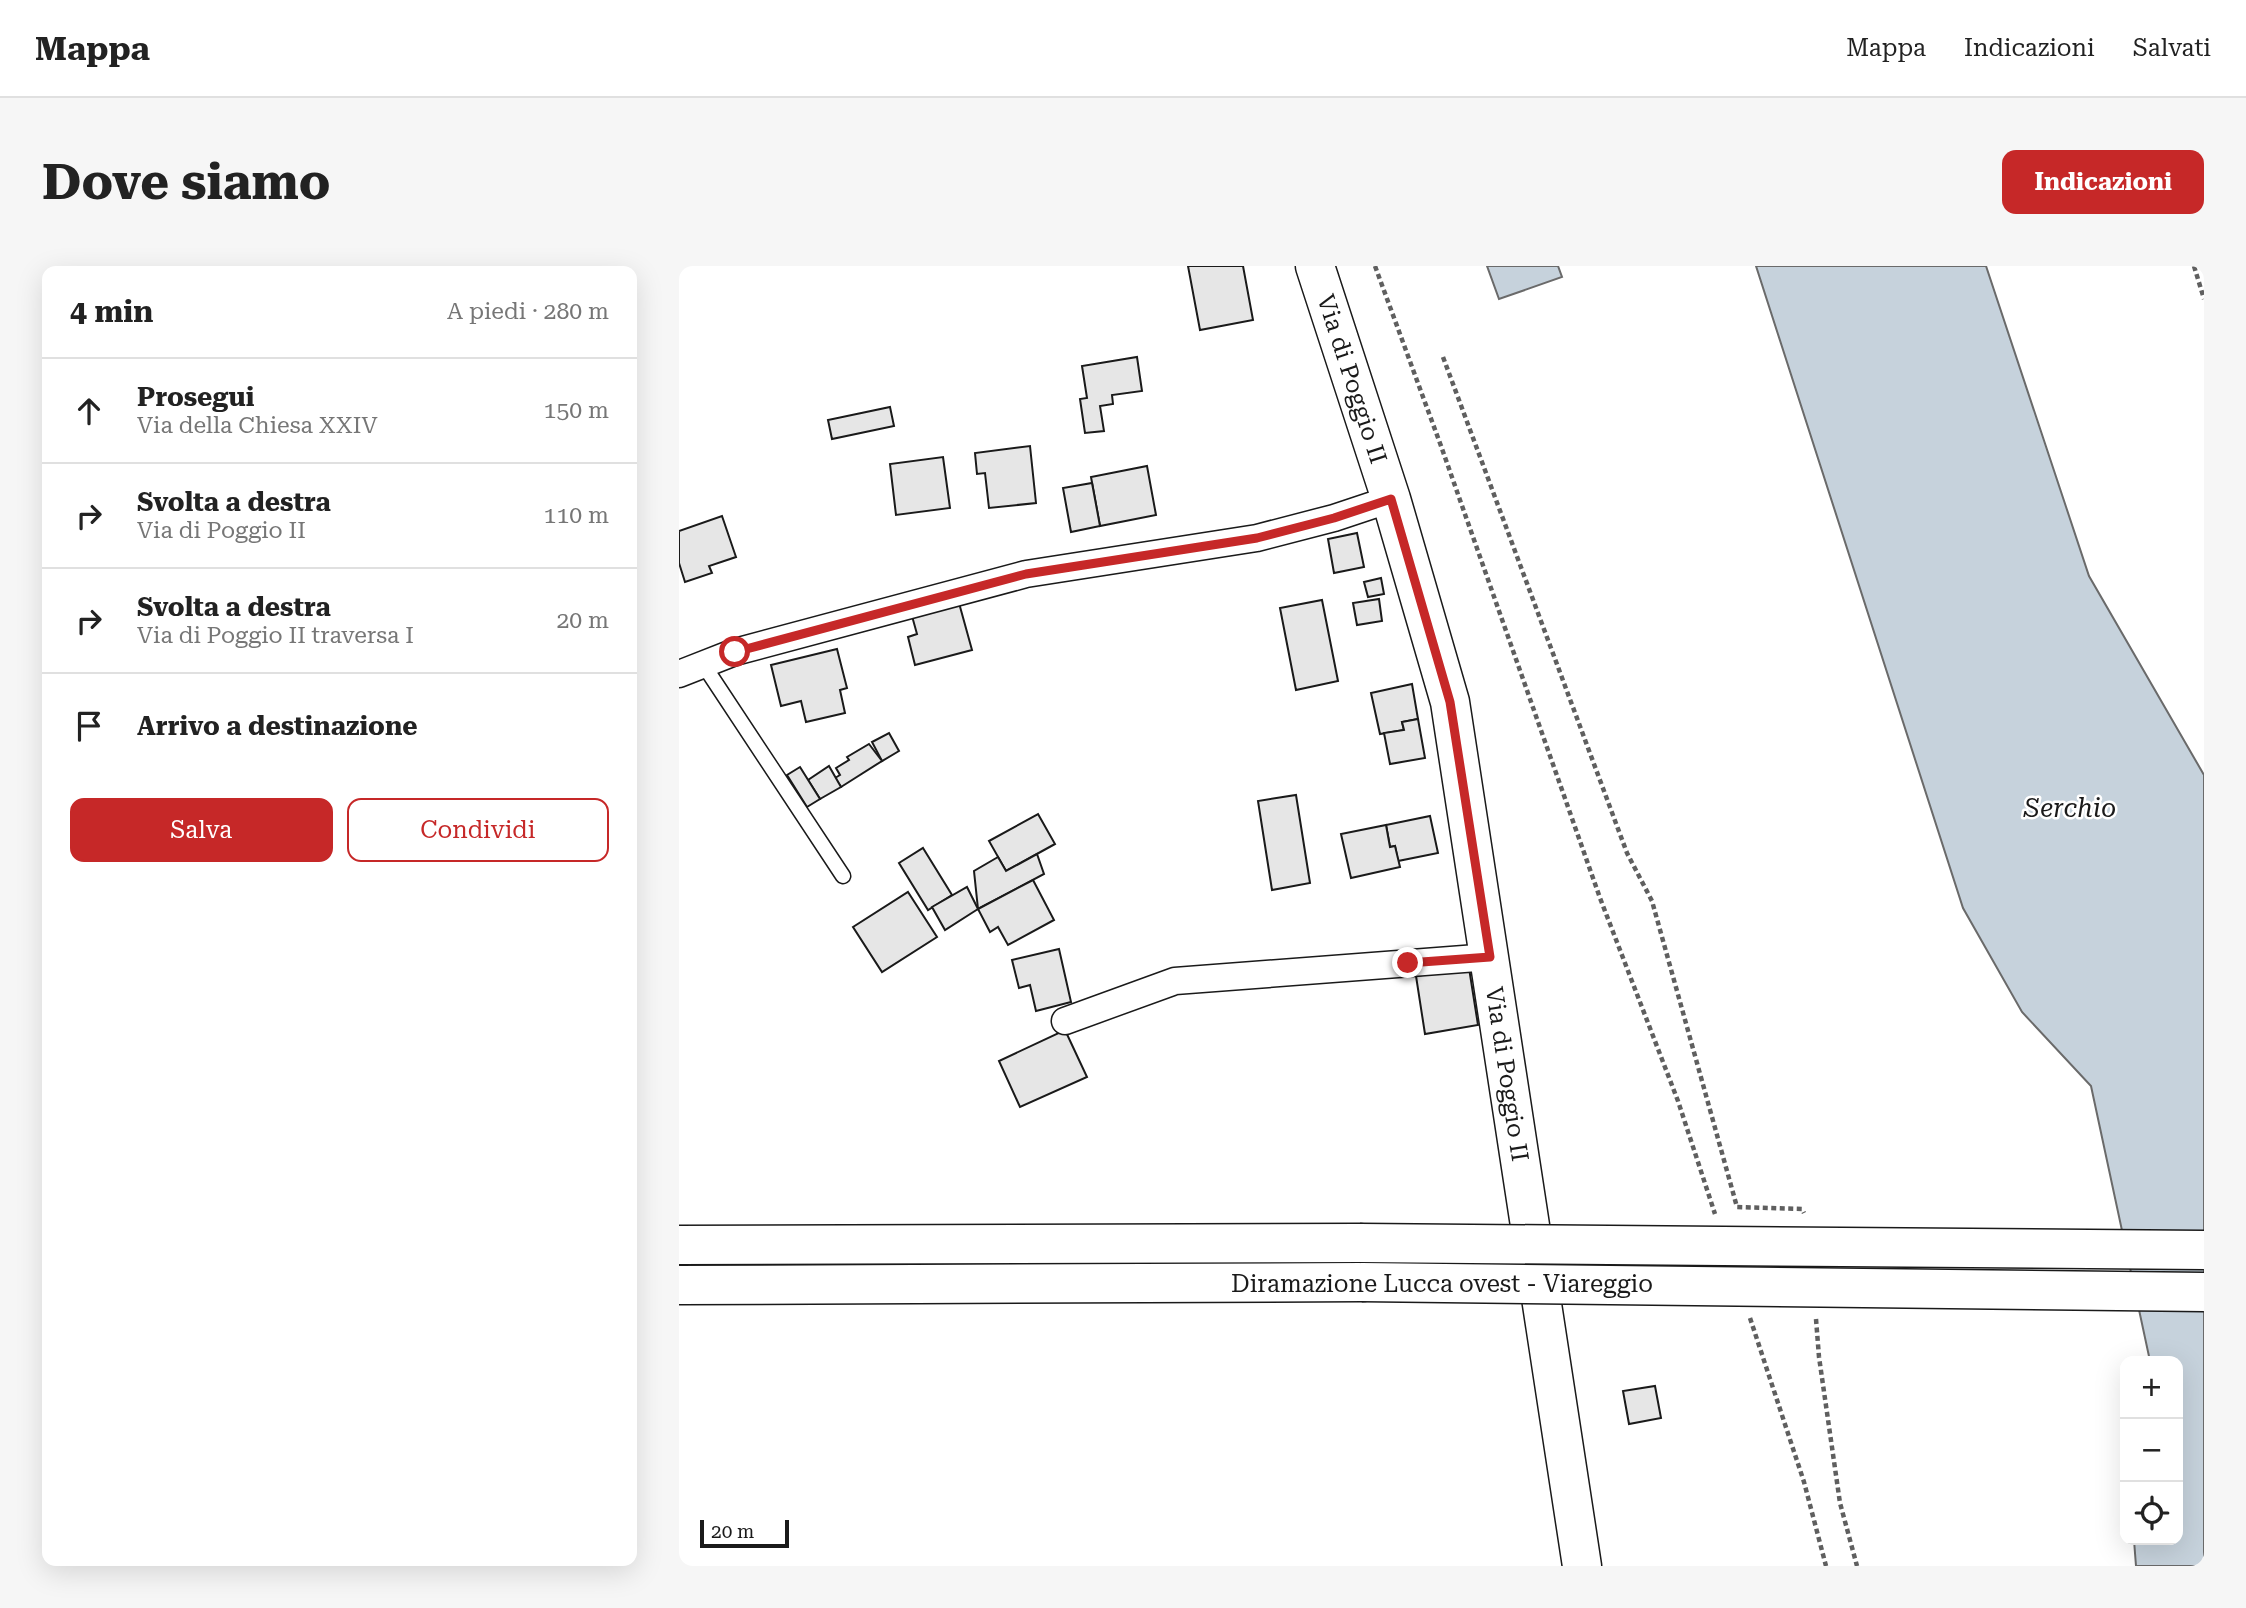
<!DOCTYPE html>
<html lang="it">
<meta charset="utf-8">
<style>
:root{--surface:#fff;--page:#f6f6f6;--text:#222;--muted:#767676;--line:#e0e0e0;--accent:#c62828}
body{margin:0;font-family:"Roboto Serif",serif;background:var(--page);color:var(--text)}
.controls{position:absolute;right:21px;bottom:21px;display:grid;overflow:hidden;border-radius:14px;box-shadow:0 7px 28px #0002}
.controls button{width:63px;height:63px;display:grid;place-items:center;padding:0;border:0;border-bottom:2px solid var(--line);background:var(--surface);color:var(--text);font:35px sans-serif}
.scale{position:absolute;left:21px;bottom:18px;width:89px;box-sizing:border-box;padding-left:7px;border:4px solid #1a1a1a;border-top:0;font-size:19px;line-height:24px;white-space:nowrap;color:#1a1a1a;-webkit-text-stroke:5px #fff;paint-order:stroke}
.stop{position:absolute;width:21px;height:21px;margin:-16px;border:5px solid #c62828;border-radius:50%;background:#fff}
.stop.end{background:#c62828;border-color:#fff;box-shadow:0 2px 7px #0008}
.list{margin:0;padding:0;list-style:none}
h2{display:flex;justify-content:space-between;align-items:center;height:91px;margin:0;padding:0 28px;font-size:30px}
h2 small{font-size:23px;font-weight:400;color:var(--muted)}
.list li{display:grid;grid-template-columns:46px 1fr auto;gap:21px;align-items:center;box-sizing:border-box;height:105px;padding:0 28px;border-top:2px solid var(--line)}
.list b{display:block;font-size:26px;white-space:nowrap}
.list p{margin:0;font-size:23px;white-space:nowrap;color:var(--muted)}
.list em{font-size:23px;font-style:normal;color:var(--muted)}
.actions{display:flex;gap:14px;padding:21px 28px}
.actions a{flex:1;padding:16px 0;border:2px solid var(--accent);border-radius:14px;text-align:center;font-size:24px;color:var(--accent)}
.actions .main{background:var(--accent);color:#fff}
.icon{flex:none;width:38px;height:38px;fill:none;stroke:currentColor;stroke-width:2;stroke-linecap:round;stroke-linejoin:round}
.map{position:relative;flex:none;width:1525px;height:1300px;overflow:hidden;border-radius:14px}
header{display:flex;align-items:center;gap:42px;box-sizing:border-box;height:98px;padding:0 35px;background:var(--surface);border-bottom:2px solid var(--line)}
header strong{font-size:33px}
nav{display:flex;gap:38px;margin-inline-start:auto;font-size:24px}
.intro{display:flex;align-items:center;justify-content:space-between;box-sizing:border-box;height:168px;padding:0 42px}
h1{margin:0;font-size:49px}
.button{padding:18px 32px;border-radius:14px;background:var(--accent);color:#fff;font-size:24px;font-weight:700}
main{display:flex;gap:42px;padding:0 42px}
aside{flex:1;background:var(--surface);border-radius:14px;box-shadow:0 7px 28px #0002}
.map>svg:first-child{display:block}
.water{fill:#c6d2dc;stroke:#6a6a6a;stroke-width:2}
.building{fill:#e6e6e6;stroke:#1a1a1a;stroke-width:2}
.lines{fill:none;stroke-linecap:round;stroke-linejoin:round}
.service-casing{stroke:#1a1a1a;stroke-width:17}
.minor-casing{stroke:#1a1a1a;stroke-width:29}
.secondary-casing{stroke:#1a1a1a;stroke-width:41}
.motorway-casing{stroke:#1a1a1a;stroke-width:41}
.path{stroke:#5f5f5f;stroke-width:4.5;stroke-dasharray:5 3.5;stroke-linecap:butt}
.service{stroke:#fff;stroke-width:14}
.minor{stroke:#fff;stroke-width:26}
.secondary{stroke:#fff;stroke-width:38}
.motorway{stroke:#fff;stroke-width:38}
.motorway-bridge-casing{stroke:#1a1a1a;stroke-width:41;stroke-linecap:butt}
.motorway-bridge{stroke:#fff;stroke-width:38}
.route{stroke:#c62828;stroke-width:9}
.labels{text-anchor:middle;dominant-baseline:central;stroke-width:5;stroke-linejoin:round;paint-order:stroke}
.street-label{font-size:24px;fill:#1a1a1a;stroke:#fff}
.water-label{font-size:26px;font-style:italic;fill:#1a1a1a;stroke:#fff}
</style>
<header>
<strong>Mappa</strong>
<nav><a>Mappa</a><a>Indicazioni</a><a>Salvati</a></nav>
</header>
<div class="intro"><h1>Dove siamo</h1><a class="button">Indicazioni</a></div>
<main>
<aside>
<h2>4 min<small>A piedi · 280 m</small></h2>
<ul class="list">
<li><svg class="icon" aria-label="ahead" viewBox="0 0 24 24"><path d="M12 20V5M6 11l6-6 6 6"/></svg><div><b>Prosegui</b><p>Via della Chiesa XXIV</p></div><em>150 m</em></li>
<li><svg class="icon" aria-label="right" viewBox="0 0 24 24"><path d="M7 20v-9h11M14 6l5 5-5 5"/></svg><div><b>Svolta a destra</b><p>Via di Poggio II</p></div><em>110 m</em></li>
<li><svg class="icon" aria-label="right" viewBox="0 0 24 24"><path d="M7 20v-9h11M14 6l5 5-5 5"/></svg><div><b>Svolta a destra</b><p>Via di Poggio II traversa I</p></div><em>20 m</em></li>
<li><svg class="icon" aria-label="arrive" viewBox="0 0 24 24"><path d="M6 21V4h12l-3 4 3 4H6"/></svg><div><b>Arrivo a destinazione</b></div></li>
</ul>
<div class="actions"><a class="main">Salva</a><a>Condividi</a></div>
</aside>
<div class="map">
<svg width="1525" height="1300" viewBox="0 0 1525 1300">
<rect width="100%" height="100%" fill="#fff"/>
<g class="water">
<path d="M808,0H879L883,11L820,33Z"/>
<path d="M1077,0H1307L1410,310L1525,509V1300H1457L1455,1274H1499V1095H1471L1412,820L1343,746L1284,642Z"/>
</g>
<g class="building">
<path d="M509,0H564L574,54L521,64Z"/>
<path d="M458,91L463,125L433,129L434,138L421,140L425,165L406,167L401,133L408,132L403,100Z"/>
<path d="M211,141L215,160L153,173L149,154Z"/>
<path d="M351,180L357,237L310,242L306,207L298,208L296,187Z"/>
<path d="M264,191L271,242L217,249L211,198Z"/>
<path d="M468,200L477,249L421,260L412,211Z"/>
<path d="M413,217L421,260L392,266L384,222Z"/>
<path d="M43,250L57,291L30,300L33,307L6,316L0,297V265Z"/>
<path d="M678,267L685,301L655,307L649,273Z"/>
<path d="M702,312L705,328L689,331L685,316Z"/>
<path d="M700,333L703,355L678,359L674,337Z"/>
<path d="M643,334L659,415L617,424L601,342Z"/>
<path d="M280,337L293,384L236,399L229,371L238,368L233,350Z"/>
<path d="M158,383L168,422L161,424L166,447L127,456L122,435L102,440L92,399Z"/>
<path d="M733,418L739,453L723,456L725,464L701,468L692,427Z"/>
<path d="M739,453L746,492L711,498L705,467L725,464L723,456Z"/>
<path d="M210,467L220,485L203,495L193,476Z"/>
<path d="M190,478L203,495L162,521L156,512L161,509L157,502L170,494L168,491Z"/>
<path d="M150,500L162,521L141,533L129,514Z"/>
<path d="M121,501L141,533L128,541L108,509Z"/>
<path d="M617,529L631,617L593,624L579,535Z"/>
<path d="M359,548L376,578L327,605L310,575Z"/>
<path d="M751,550L759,587L719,595L716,580L711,581L707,559Z"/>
<path d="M707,559L711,581L716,580L721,601L672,612L662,568Z"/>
<path d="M244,582L273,629L249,644L220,597Z"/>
<path d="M358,588L365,608L299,643L295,605L319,591L327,605Z"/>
<path d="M354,614L375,654L329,679L319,661L311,666L299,643Z"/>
<path d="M288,621L299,643L266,664L253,641Z"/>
<path d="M229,626L258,671L203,706L174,661Z"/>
<path d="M380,683L392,736L357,745L351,719L340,722L333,694Z"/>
<path d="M790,702L799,759L746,768L737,710Z"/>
<path d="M386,764L408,811L341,841L320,795Z"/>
<path d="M976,1120L982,1152L950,1158L944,1125Z"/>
</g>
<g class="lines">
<defs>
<path id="service" d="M24,398L164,610"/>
<g id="minor">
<path d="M0,408L56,386L347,308L578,272L655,252L712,233"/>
<path d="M386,755L496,715L811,691"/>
</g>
<g id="secondary">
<path id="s1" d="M636,0L712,233L771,436L903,1300"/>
</g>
<g id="motorway">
<path d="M0,979L681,977"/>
<path d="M0,1019L683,1016"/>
</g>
</defs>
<use href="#service" class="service-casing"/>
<use href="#minor" class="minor-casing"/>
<use href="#secondary" class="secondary-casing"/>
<use href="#motorway" class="motorway-casing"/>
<g class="path">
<path d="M696,0L762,180L921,632L999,835L1036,948"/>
<path d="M1515,0L1525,33"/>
<path d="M764,91L948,587L973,635L1058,941L1123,943L1125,947"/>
<path d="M1071,1052L1125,1216L1147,1300"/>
<path d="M1137,1053L1140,1091L1161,1237L1178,1300"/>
</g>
<use href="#service" class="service"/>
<use href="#minor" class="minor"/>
<use href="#secondary" class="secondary"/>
<use href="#motorway" class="motorway"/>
<defs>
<g id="motorway-bridge">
<path d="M681,977L1525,984"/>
<path d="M683,1016L1525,1026"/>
</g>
</defs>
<use href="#motorway-bridge" class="motorway-bridge-casing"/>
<use href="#motorway-bridge" class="motorway-bridge"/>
</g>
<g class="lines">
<path class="route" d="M56,386L347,308L578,272L655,252L712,233L771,436L811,691L729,697"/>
</g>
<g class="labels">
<g class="street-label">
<text stroke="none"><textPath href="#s1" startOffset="119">Via di Poggio II</textPath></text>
<text stroke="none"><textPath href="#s1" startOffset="833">Via di Poggio II</textPath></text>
<text x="763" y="1018">Diramazione Lucca ovest - Viareggio</text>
</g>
<g class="water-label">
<text x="1391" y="542">Serchio</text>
</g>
</g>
</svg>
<div class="controls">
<button>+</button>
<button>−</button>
<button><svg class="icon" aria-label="locate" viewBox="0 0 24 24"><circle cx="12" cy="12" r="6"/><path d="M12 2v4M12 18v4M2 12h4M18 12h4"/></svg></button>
</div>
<div class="scale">20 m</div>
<div class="stop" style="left:56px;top:386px"></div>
<div class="stop end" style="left:729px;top:697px"></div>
</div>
</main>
